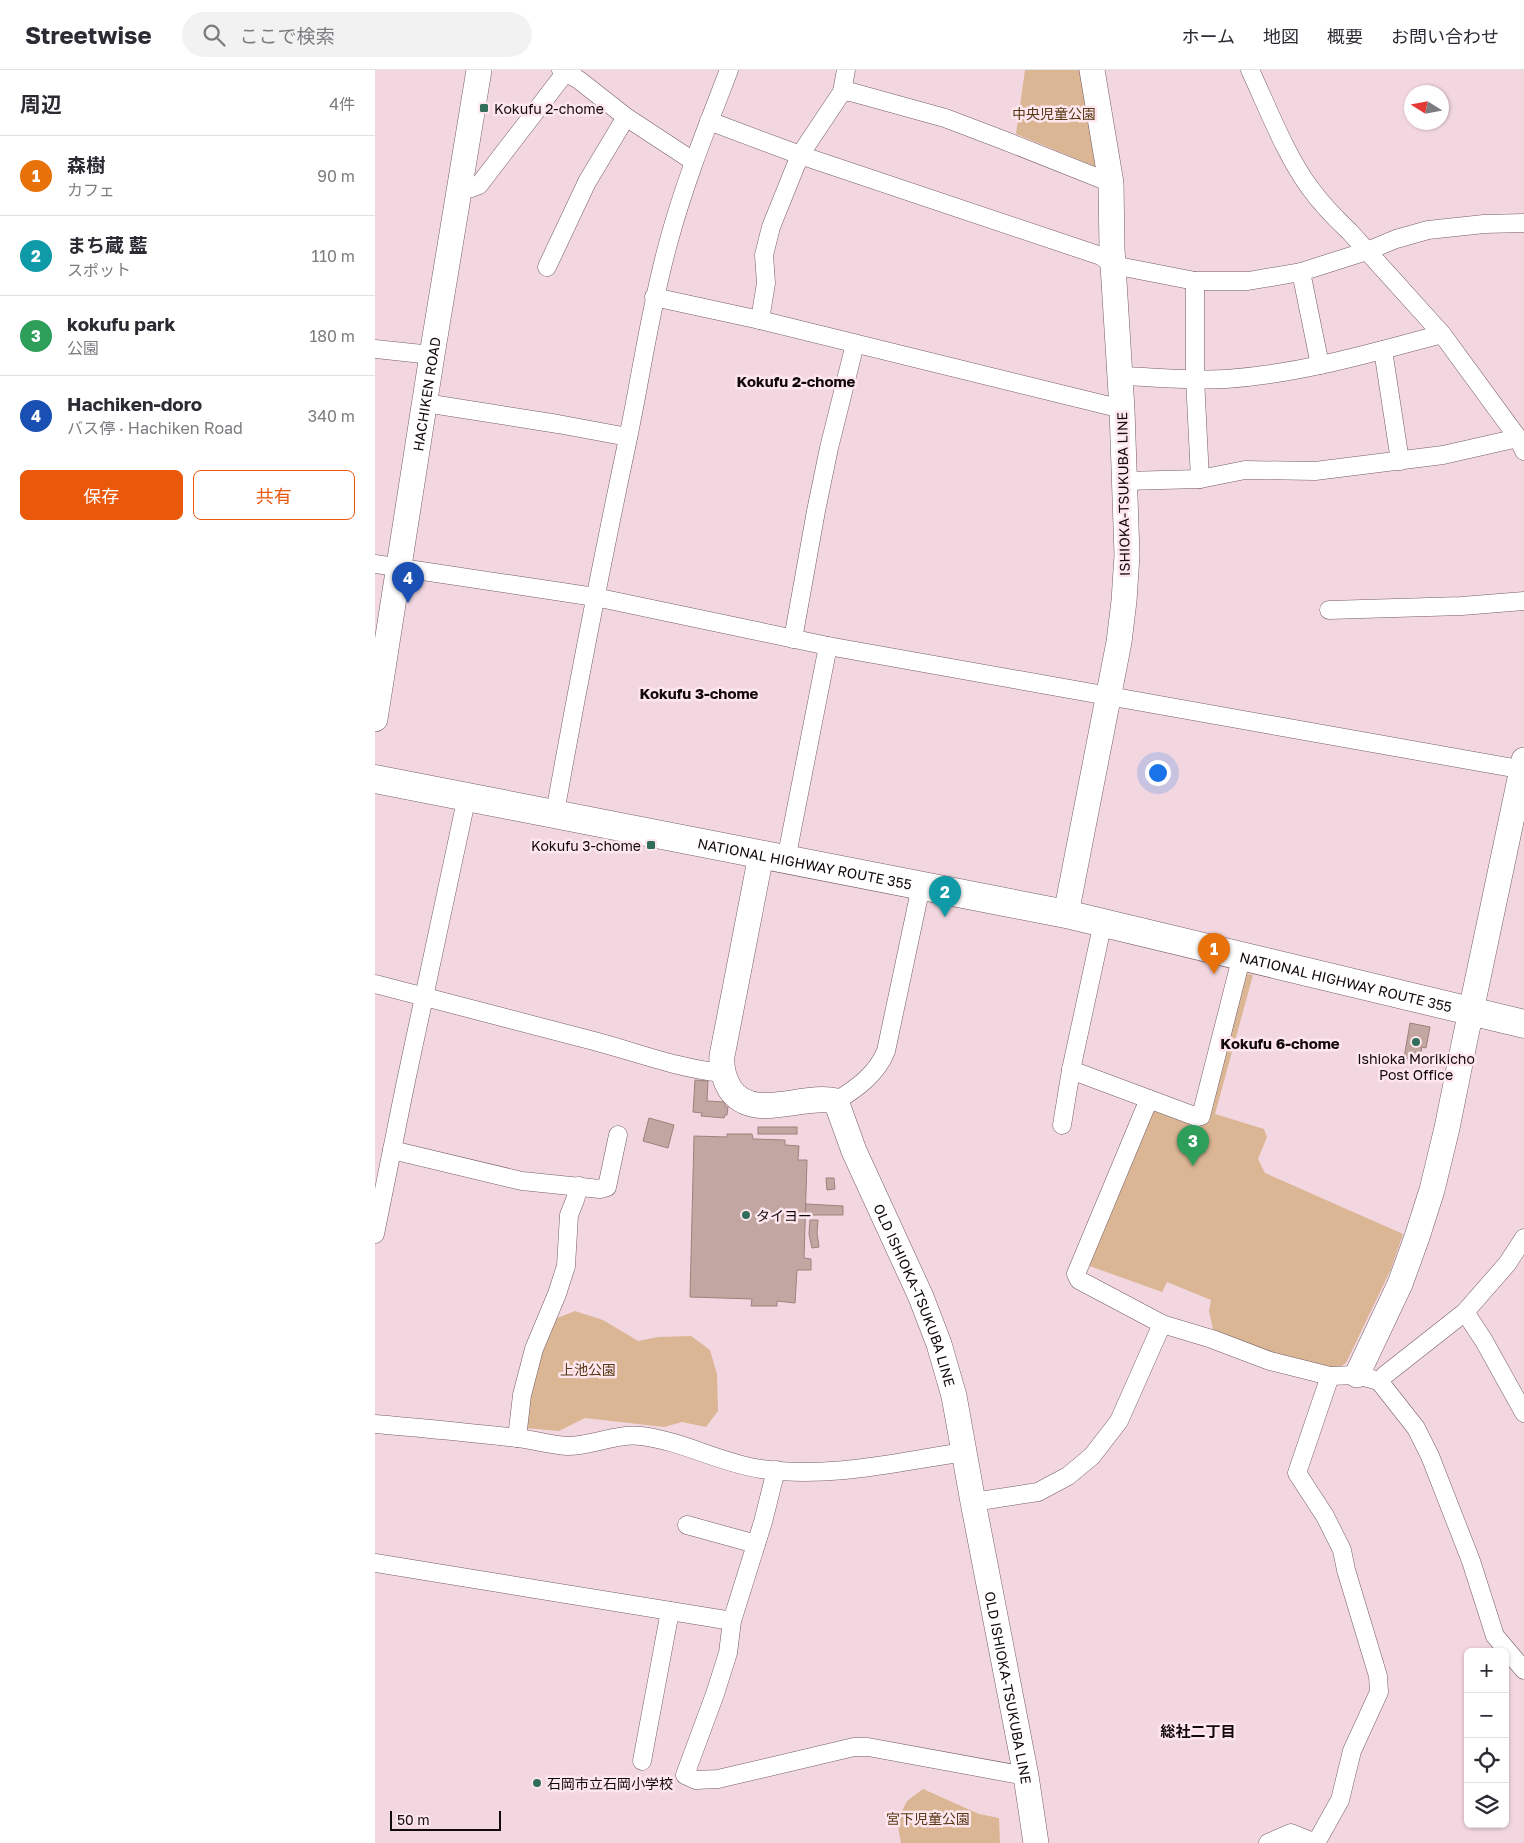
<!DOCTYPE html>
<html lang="ja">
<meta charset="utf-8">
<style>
:root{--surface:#fff;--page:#f2f2f3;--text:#2b2b33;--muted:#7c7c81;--line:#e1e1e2;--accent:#ea580c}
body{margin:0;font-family:"Golos Text","Noto Sans JP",sans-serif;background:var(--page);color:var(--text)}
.controls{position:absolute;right:15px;bottom:15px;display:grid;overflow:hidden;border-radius:8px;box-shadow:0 1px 4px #0004}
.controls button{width:45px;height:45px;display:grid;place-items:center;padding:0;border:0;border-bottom:1px solid var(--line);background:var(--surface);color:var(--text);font:25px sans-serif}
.compass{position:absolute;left:1029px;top:15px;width:45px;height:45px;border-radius:50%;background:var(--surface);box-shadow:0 1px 4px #0004;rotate:281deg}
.scale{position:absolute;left:15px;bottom:12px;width:111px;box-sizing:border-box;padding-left:5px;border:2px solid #12090c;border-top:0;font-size:14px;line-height:18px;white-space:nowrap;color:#12090c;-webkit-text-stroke:4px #fde6ed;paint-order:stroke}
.you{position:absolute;left:782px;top:702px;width:18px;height:18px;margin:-12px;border:4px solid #fff;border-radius:50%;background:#1a73e8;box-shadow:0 0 0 8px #1a73e833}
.badge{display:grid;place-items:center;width:32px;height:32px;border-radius:50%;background:var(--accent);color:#fff;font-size:16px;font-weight:700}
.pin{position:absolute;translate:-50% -41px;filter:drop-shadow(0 1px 2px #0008)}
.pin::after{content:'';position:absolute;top:26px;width:18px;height:15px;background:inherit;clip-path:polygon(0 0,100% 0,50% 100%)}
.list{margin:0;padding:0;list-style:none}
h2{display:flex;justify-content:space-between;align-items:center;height:65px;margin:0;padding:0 20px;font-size:21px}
h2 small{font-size:16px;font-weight:400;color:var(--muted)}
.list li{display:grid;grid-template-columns:32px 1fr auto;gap:15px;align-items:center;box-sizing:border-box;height:80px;padding:0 20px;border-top:1px solid var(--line)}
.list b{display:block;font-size:19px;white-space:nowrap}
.list p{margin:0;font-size:16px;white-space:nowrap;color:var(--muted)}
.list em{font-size:16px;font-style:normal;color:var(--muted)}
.actions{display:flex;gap:10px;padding:15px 20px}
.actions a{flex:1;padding:11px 0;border:1px solid var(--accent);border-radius:8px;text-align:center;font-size:18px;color:var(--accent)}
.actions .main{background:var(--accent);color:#fff}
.icon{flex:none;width:28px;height:28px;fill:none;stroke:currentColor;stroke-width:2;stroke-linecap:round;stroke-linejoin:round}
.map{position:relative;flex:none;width:1149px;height:1773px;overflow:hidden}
header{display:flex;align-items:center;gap:30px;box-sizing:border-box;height:70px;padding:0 25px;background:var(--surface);border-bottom:1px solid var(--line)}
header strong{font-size:24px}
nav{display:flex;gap:28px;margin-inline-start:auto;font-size:18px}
.search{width:350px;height:45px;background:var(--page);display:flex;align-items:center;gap:12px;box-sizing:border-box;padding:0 18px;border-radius:28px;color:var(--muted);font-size:19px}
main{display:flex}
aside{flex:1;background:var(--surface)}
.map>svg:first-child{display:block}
.green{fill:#dab694}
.building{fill:#c2a6a1;stroke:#9c827d}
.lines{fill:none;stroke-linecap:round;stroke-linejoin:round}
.street-casing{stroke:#755d65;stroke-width:19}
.secondary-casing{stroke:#755d65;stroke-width:26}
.highway-casing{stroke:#755d65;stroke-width:29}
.street{stroke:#fff;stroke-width:18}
.secondary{stroke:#fff;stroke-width:25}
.highway{stroke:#fff;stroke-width:28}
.poi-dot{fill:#316e59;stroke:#fde6ed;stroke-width:2}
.labels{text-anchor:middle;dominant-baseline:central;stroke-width:5;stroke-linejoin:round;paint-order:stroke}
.poi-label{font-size:14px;fill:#12090c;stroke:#fde6ed;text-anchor:start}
.park-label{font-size:14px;fill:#573714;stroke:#fde6ed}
.street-label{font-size:14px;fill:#12090c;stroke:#fde6ed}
.neighbourhood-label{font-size:15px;font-weight:bold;fill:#12090c;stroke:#fde6ed}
</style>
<header>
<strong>Streetwise</strong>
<div class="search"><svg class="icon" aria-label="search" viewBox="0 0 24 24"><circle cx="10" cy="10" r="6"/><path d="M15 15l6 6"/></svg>ここで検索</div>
<nav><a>ホーム</a><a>地図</a><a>概要</a><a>お問い合わせ</a></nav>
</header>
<main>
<aside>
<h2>周辺<small>4件</small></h2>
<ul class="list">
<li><span class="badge" style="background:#e8710a">1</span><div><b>森樹</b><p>カフェ</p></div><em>90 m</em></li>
<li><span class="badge" style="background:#0f9aa8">2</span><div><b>まち蔵 藍</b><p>スポット</p></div><em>110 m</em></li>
<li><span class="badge" style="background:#2e9e5b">3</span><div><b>kokufu park</b><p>公園</p></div><em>180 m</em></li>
<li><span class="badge" style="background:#1a4fb4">4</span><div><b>Hachiken-doro</b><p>バス停 · Hachiken Road</p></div><em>340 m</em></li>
</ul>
<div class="actions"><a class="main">保存</a><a>共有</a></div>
</aside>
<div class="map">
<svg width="1149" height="1773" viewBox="0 0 1149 1773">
<rect width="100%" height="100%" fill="#f3d7e0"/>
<g class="green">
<path d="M650,0H707L721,97L641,64Z"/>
<path d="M868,903L878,905L840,1044L889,1059L892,1067L883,1089L890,1103L1028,1164L1016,1199L971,1293L959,1301L916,1293L839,1264L834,1241L836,1230L792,1212L787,1222L709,1194L779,1036L826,1055Z"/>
<path d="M200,1241L228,1250L263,1271L283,1267L316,1266L335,1280L342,1304L343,1341L331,1357L307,1352L289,1357L210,1348L184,1361L150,1358L155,1318L177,1250Z"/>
<path d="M548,1719L604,1744L624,1748L625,1773H526L522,1751L532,1731Z"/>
</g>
<g class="building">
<path d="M1035,953L1055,957L1051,978L1047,977L1044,991L1029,988Z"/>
<path d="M320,1010L333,1011L332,1031L350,1032V1037H353L352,1045H350L349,1048L326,1046L327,1043L318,1042Z"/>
<path d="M274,1048L299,1055L293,1078L268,1071Z"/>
<rect x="383" y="1057" width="39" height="7"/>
<path d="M352,1064H377L378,1069L410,1070V1075L424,1076L423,1090H432L429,1188L436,1189V1200H422L420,1233L402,1231V1236H376L377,1229L315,1227L319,1066L352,1067Z"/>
<path d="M451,1108H459L460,1119L452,1120Z"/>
<path d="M431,1134L468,1136V1145H430Z"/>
<path d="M435,1150H443L442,1163L444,1177L437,1178L434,1164Z"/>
</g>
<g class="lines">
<defs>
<g id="street">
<path d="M186,0L204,10L251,47L318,91"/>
<path d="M875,0C892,36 911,86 935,118C946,133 960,148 974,161L1067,264L1143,368L1149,381"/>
<path d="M467,22L471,0"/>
<path d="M334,51L425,85L726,186L738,195L820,211H873L926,202L992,181L1021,169L1053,160L1109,154L1149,153"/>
<path d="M85,118H96L104,115L190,3L197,0"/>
<path d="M172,197L212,112L251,47"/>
<path d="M926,202L945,295"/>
<path d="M820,211V308L825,409"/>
<path d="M279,227L385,250L747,339"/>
<path d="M385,250L391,213L389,185L396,157L425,85L467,22H476L570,48L628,70L736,113"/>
<path d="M0,279L57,285"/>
<path d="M1008,280L1025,391"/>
<path d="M745,306C780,307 816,311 851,309C925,304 996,283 1067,264"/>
<path d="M50,333L183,354L253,367"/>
<path d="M750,411L825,409L870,400L940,401L1068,385L1143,368"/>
<path d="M0,494L220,527L453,576L1149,700"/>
<path d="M954,540L1087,536L1149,531"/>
<path d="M418,569L441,441L454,378L480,274"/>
<path d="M180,743C202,619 226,496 252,373C266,307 275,239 293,174C309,114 332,57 354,0"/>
<path d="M411,790L453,576"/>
<path d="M0,914C73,933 146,952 219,971C261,982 304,999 348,1003"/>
<path d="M696,1000L822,1047L826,1046L867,885"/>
<path d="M774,1029L701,1204L704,1210L787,1254L837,1269L895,1291L955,1306L982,1305L1004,1311L1010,1305L1090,1242L1132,1194L1149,1168"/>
<path d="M461,1031C481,1019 502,1004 511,981L546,816"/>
<path d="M687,1055L696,1000L728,852"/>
<path d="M17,1080L147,1111L225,1119L232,1117L243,1065"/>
<path d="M0,1164L31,1011L92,726"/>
<path d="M1090,1242L1109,1271L1149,1343"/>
<path d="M1004,1311L1041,1358L1055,1386L1096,1491L1120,1566L1149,1600"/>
<path d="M0,1354C48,1358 96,1363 143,1368C159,1370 176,1375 192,1376C217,1376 242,1363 266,1366C308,1371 345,1393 386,1399C454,1409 522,1392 589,1382"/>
<path d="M142,1368L147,1325L159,1279L182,1224L191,1196L194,1145L200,1130L204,1116"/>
<path d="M401,1400L388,1452L357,1551L353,1583L340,1624L310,1705L321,1710L343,1709L479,1677H493L651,1706"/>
<path d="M598,1432L663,1422L693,1406L717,1386L744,1351L787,1254"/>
<path d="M312,1455L381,1474"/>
<path d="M0,1493L357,1551"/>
<path d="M267,1691L295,1541"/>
<path d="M893,1773L916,1763L941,1773"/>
<path d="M941,1773L965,1730L977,1681L1004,1622L1003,1606L971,1500L967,1480L950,1446L922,1403L955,1306"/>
</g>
<g id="secondary">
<path id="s1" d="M0,649L57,285L104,0"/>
<path id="s2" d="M386,785L347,986C346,998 349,1009 355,1019C378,1053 428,1023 461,1031L479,1081L546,1227L564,1274L579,1326L598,1432L651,1706L661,1773"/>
<path d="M691,844L744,572L749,531L752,485L747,339L737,179L736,113L717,0"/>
<path d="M982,1305L1025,1214L1042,1167L1057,1120L1072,1058L1089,974L1149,690"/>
</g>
<g id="highway">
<path id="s3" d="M0,709L691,844L1149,954"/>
</g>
</defs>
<use href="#street" class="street-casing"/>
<use href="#secondary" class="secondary-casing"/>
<use href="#highway" class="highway-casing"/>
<use href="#street" class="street"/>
<use href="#secondary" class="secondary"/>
<use href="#highway" class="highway"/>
</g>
<g class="poi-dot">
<rect x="104" y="33" width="10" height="10" rx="2.5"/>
<rect x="271" y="770" width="10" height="10" rx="2.5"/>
<circle cx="1041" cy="972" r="5"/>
<circle cx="371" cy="1145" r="5"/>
<circle cx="162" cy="1713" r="5"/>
</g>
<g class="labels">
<g class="poi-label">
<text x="119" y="38">Kokufu 2-chome</text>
<text x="266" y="775" text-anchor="end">Kokufu 3-chome</text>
<text x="1041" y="988" text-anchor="middle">Ishioka Morikicho<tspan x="1041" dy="16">Post Office</tspan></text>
<text x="381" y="1145">タイヨー</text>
<text x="172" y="1713">石岡市立石岡小学校</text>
</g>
<g class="park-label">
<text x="679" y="43">中央児童公園</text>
<text x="213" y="1299">上池公園</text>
<text x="553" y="1748">宮下児童公園</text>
</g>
<g class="street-label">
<text stroke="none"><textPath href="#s1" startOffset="329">HACHIKEN ROAD</textPath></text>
<text transform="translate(748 424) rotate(-91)">ISHIOKA-TSUKUBA LINE</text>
<text stroke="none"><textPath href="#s3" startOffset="438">NATIONAL HIGHWAY ROUTE 355</textPath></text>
<text stroke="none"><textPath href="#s3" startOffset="992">NATIONAL HIGHWAY ROUTE 355</textPath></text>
<text stroke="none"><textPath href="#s2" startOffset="561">OLD ISHIOKA-TSUKUBA LINE</textPath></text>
<text stroke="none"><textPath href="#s2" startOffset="966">OLD ISHIOKA-TSUKUBA LINE</textPath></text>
</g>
<g class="neighbourhood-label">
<text x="421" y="311">Kokufu 2-chome</text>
<text x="324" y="623">Kokufu 3-chome</text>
<text x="905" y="973">Kokufu 6-chome</text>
<text x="823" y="1661">総社二丁目</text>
</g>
</g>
</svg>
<div class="controls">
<button>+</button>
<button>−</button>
<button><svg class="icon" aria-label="locate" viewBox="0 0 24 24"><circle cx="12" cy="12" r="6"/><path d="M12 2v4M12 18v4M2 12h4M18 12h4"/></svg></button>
<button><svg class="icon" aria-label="layers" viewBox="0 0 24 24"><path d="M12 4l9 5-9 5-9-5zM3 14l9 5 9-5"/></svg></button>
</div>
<svg class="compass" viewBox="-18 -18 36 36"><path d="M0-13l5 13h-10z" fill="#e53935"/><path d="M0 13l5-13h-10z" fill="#7c7c81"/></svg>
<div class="scale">50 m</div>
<div class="you"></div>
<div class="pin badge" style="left:839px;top:904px;background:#e8710a">1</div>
<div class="pin badge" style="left:570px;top:847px;background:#0f9aa8">2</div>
<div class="pin badge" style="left:818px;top:1096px;background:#2e9e5b">3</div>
<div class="pin badge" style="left:33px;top:533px;background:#1a4fb4">4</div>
</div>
</main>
